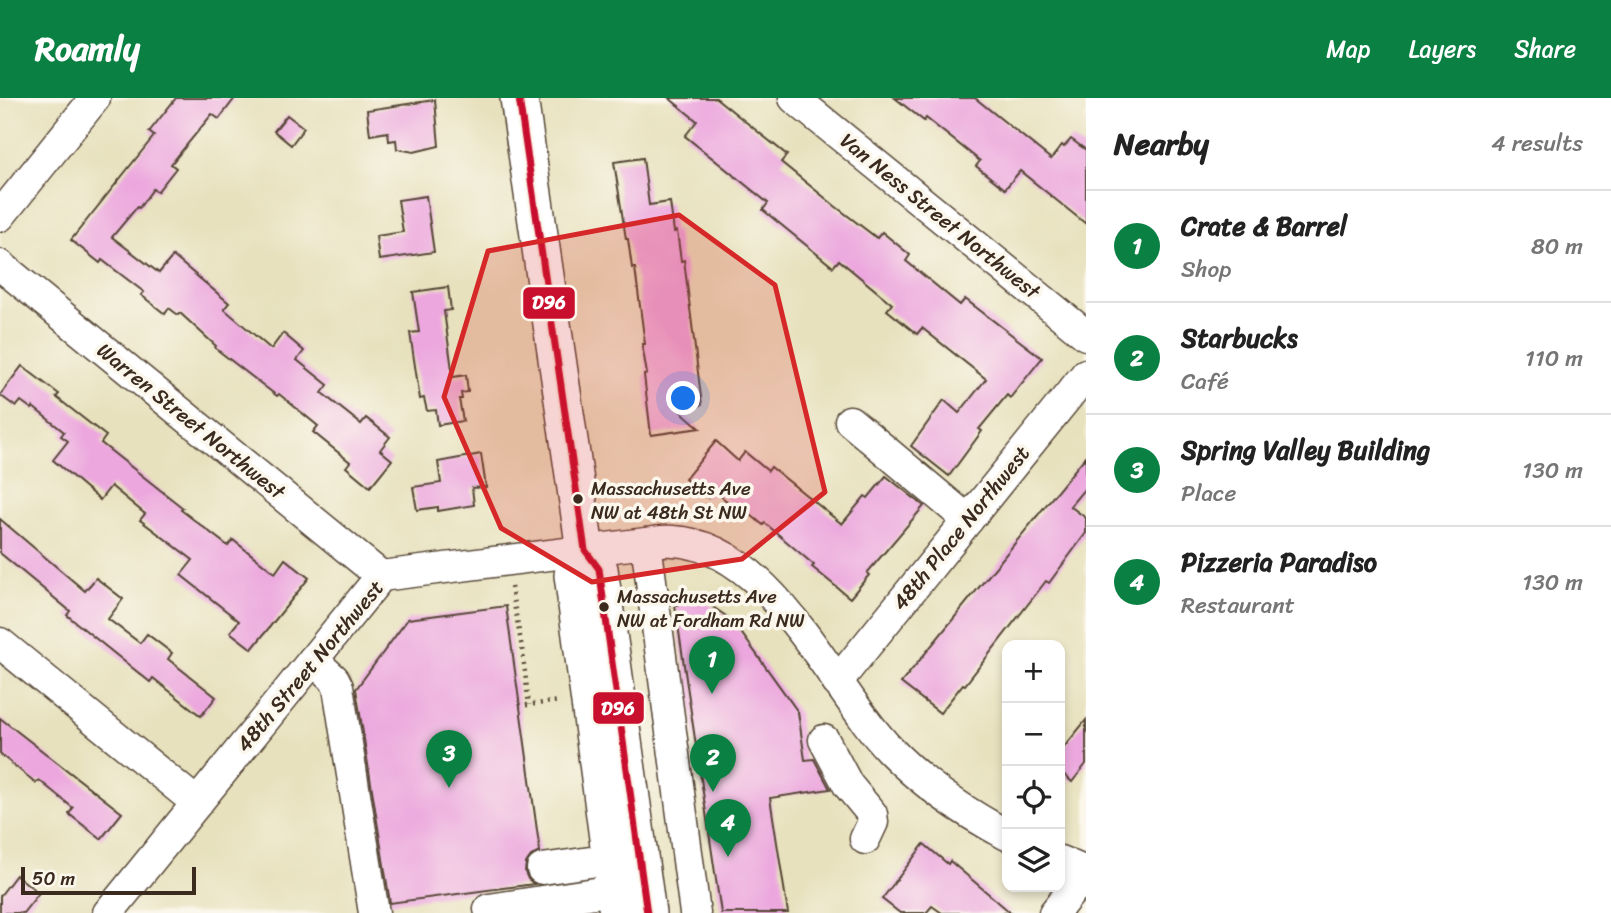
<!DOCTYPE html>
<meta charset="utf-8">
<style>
:root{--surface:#fff;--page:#f2f2f2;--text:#222;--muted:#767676;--line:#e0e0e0;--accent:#0b8043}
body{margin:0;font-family:Sriracha,sans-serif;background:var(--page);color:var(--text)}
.controls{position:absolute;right:21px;bottom:21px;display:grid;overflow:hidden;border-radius:14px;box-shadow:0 4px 10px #0003}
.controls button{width:63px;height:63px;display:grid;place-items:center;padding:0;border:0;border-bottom:2px solid var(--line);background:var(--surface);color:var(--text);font:35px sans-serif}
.scale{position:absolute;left:21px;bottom:18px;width:175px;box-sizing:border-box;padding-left:7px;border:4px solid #3b2a1e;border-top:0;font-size:19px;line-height:24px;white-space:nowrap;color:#3b2a1e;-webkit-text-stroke:5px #fbf7ec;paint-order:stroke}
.you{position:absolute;left:684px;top:301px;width:24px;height:24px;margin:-18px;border:5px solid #fff;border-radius:50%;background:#1a73e8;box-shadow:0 0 0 10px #1a73e833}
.badge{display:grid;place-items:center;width:46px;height:46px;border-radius:50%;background:var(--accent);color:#fff;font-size:23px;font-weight:700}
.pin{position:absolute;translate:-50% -58px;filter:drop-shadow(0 2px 4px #0008)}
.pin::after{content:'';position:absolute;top:37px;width:24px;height:21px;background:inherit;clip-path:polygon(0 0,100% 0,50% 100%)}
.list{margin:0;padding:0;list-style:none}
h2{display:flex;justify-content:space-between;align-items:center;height:91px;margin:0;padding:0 28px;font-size:30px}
h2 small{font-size:23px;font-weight:400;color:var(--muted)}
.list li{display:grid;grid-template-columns:46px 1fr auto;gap:21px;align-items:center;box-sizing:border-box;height:112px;padding:0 28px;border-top:2px solid var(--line)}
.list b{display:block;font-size:26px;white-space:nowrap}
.list p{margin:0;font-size:23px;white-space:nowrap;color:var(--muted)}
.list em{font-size:23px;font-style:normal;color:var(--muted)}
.icon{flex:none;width:38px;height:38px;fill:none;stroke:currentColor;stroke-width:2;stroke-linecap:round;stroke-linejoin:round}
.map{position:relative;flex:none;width:1086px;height:815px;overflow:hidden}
header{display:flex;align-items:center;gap:42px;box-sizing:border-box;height:98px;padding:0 35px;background:var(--accent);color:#fff}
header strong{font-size:33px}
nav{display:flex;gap:38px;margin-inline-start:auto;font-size:24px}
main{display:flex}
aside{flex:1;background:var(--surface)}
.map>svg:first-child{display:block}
.building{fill:#eca8de}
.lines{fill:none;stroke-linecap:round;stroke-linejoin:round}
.minor-casing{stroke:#554536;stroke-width:33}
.major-casing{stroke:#554536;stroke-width:40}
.path{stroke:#554536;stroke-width:4.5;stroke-dasharray:2 5;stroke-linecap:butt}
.minor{stroke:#fff;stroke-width:30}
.major{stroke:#fff;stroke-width:37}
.bus-1-casing{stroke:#fbf7ec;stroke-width:12}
.bus-1{stroke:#c8102e;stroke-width:7}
.marked{fill:#d62828;fill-opacity:0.2;stroke:#d62828;stroke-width:5;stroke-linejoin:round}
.bus-dot{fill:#3b2a1e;stroke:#fbf7ec;stroke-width:2.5}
.labels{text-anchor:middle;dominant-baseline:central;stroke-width:7;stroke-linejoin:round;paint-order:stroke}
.bus-label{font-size:19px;fill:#3b2a1e;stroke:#fbf7ec;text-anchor:start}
.street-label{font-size:21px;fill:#3b2a1e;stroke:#fbf7ec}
.line-badge{stroke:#fbf7ec;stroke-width:2.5}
.badge-label{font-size:19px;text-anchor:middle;font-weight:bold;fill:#fff}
</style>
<header>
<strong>Roamly</strong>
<nav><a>Map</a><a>Layers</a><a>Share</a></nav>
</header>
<main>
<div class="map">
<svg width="1086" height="815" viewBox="0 0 1086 815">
<rect width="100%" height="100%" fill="#fbf7ec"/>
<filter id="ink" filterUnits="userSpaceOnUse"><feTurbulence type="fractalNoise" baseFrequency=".0143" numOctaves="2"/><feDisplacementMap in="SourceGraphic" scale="14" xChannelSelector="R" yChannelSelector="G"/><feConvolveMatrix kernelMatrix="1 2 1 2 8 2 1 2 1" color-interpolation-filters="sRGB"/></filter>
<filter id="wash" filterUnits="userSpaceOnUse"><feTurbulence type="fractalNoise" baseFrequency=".00686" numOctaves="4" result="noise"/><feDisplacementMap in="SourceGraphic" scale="28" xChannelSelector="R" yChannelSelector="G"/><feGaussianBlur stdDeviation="1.57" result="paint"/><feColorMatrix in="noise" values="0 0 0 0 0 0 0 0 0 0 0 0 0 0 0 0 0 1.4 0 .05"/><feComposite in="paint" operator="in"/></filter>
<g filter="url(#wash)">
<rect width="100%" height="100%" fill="#e7e1bd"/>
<g id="blocks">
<g class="building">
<path d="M176,0H235L219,21L212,16L171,66L176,70L157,94L153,91L139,110L137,109L112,139L159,175L173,158L229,205L224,211L271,251L283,235L304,253L297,262L328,287L322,295L361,326L366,320L390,339L380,352L392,362L370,389L346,369L350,364L313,334L318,328L279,296L277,298L215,250L216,248L180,215L178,217L169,210L165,216L141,197L144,194L102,162L100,165L71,142L154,38L149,34Z"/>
<path d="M669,0H716L787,57L781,64L835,108L877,140L882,134L910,157L906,163L960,207L965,201L1042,260L1010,300L1007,297L979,331L982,333L949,378L911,348L944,302L959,315L986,281L922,230L917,236L887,212L892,206L839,162L833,169L763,112L768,105L685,38L697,23Z"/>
<path d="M895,0H975L1051,61L1062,47L1064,49L1071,41L1086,52V126L1020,73L1005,91L976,68L980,63L926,20L924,23Z"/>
<path d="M435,2L439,48L414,54L397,51L396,42L389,43L388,34L370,37L367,12Z"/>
<path d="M287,17L304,30L291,47L274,33Z"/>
<path d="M643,60L649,107L670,104L674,134L677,133L681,163L684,162L702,307L678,311L700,330L651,337L644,277L647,276L642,246H645L635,170H632L628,141H626L614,64Z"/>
<path d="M426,98L434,154L379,162L376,138L403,134L398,102Z"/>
<path d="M448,189L451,212L444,213L453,279L466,277L468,294L461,295L462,301H459L463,323L438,327L436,312L427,313L424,300L420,301L410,235L419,234L413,194Z"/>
<path d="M22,268L59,296L56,299L106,338L101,345L183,410L181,412L228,448L233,442L275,475L285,461L309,480L252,551L230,534L239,523L181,477L193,462L140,422L145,416L111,388L100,402L53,362L68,343L61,338L64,334L33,309L32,311L21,303L16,309L0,297Z"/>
<path d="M716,343L738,363L745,354L768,373L771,369L842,426L865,398L868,400L886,378L924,408L867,475L869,477L850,500L812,469L814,467L765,425L763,427L740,408L737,411L714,393L708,400L685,381Z"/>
<path d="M481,356L486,389L472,390L474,407L438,413V409L417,412L413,389L441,385L438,364Z"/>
<path d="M1086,358V389L1070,408L1086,420V435L1049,485L1046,483L965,587L963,586L940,615L901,585Z"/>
<path d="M0,421L85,493L96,480L123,501L108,521L140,545L147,536L172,555L168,561L216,599L201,618L153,580L150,584L74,523L67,517L70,513L0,455Z"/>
<path d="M704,503L726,518L737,529L798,614L805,662L814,661L830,691L770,700L788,815H721L675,507Z"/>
<path d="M506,508L540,754L531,758L526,765L525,774L528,781L534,786L390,805L356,591L408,521Z"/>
<path d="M0,620L122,715L101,741L69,716L73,710L39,682L36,685L0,656Z"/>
<path d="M1086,622V666L1072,684L1060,673V654Z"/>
<path d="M924,746L948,766L950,763L1011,815H942L932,808L926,815H900L882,801Z"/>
<path d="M16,777L39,795L23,815H0V798Z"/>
</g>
</g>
</g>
<g filter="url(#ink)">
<use href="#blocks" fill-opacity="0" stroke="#554536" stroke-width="2"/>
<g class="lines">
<defs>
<g id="minor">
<path d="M794,0L1086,237"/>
<path d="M0,118L95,0"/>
<path d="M0,167L381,478"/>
<path d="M850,323L968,422"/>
<path d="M646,445L695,815"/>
<path d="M0,545L197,705"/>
<path d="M313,562L334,581L338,589L374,815"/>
<path d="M837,584L1086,276"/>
<path d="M824,642L848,687L872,716L873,724L865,741"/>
<path d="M1060,763L1086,774"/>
<path d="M542,771L611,761"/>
<path d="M489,811L615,792"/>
<path d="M108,815L381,478L646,445C655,444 664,442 673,443C772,448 829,588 890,652C923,686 966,715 1007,737"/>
<path d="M1054,815L1086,775"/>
</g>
<g id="major">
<path d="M519,0L585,452L599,471L647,815"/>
<path d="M585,452L573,477L618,815"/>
</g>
</defs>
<use href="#minor" class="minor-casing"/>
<use href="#major" class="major-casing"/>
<g class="path">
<path d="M511,489L522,550L529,607"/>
<path d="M519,608L560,603"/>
</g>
<use href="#minor" class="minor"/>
<use href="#major" class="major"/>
<defs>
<path id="bus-1" d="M519,0L585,452L599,471L647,815"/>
</defs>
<use href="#bus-1" class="bus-1-casing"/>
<use href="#bus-1" class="bus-1"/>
</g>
</g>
<path class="marked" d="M679,117L775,187L825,394L742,461L592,484L501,430L444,299L488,153Z"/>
<g class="bus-dot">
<circle cx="578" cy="401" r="6"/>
<circle cx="604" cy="509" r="6"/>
</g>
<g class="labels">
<g class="bus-label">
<text x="591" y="390">Massachusetts Ave<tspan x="591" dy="24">NW at 48th St NW</tspan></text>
<text x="617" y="498">Massachusetts Ave<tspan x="617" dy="24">NW at Fordham Rd NW</tspan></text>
</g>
<g class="street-label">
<text transform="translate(940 118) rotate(39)">Van Ness Street Northwest</text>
<text transform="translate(191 323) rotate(39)">Warren Street Northwest</text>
<text transform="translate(961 430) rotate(-51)">48th Place Northwest</text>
<text transform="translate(310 568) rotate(-50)">48th Street Northwest</text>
</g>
</g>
<g class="line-badge">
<rect x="522" y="188" width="54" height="34" rx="7" fill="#c8102e"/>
<rect x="592" y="593" width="53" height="34" rx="7" fill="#c8102e"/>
</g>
<g class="badge-label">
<text x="549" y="211">D96</text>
<text x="618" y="617">D96</text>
</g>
</svg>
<div class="controls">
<button>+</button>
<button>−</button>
<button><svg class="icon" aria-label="locate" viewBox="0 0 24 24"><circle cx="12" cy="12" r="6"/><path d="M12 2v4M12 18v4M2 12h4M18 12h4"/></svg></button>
<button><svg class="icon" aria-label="layers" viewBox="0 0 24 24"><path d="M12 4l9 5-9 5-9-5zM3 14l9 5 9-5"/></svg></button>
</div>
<div class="scale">50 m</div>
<div class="you"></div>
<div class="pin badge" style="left:712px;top:596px">1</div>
<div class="pin badge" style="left:713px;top:694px">2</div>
<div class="pin badge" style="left:449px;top:690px">3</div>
<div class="pin badge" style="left:728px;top:759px">4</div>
</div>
<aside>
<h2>Nearby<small>4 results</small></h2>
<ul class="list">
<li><span class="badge">1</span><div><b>Crate &amp; Barrel</b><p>Shop</p></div><em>80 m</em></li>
<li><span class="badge">2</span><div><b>Starbucks</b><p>Café</p></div><em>110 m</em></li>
<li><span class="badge">3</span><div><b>Spring Valley Building</b><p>Place</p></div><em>130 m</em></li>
<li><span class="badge">4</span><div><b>Pizzeria Paradiso</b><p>Restaurant</p></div><em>130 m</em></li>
</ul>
</aside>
</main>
